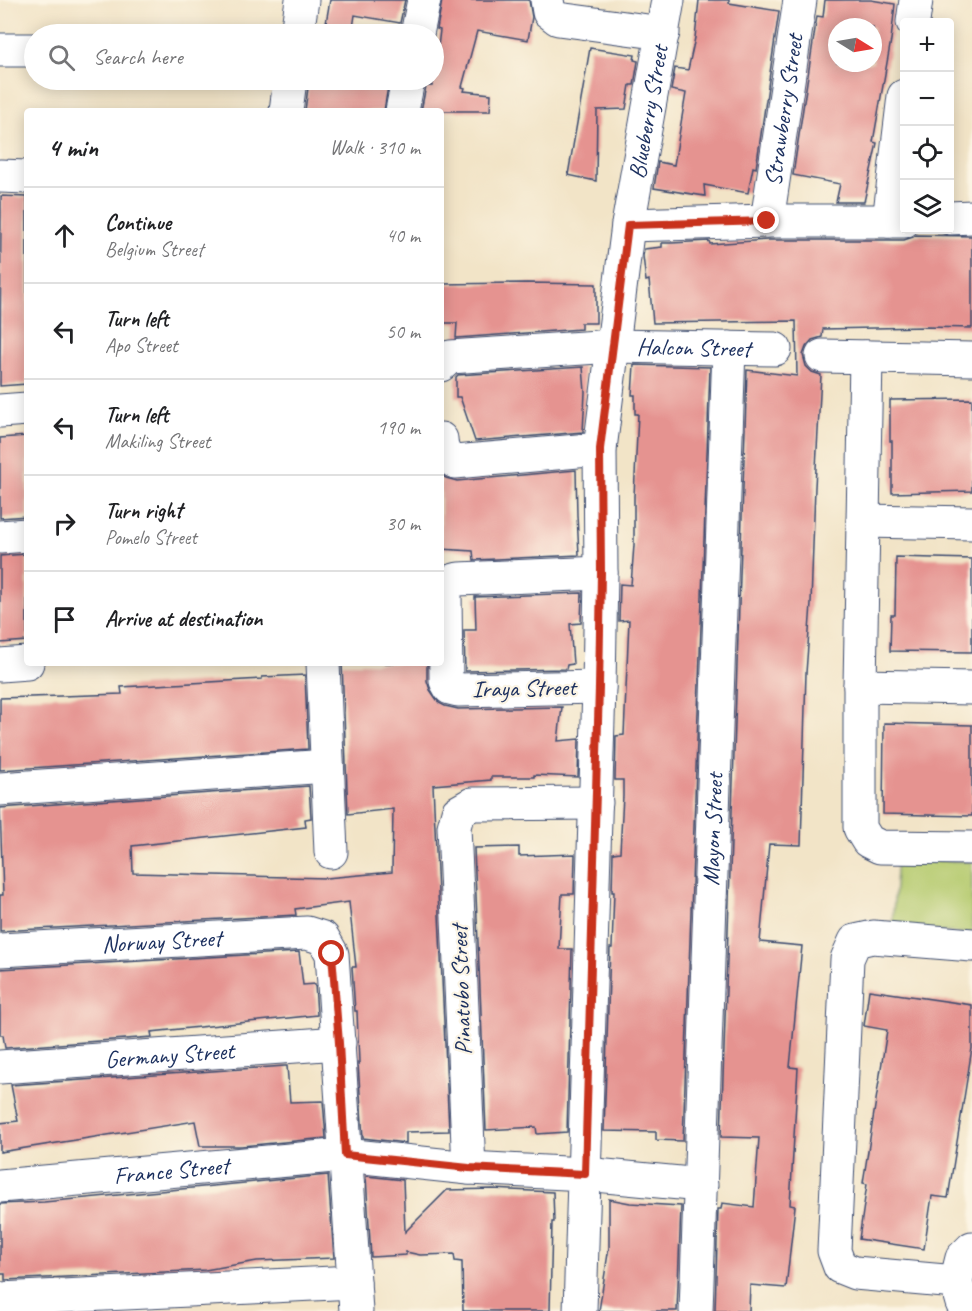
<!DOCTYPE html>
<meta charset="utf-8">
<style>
:root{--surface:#fff;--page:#f2f2f2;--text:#202124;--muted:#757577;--line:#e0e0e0}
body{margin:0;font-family:Caveat,sans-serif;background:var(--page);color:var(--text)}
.controls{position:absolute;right:18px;top:18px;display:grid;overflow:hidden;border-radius:6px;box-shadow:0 3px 15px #0003}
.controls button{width:54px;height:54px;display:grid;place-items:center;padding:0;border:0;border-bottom:2px solid var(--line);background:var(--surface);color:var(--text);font:30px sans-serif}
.compass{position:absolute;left:828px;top:18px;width:54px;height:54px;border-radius:50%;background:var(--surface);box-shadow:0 3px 15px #0003;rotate:101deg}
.stop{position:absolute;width:18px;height:18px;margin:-14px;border:4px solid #c8321e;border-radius:50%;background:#fff}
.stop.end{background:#c8321e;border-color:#fff;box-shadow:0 2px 6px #0008}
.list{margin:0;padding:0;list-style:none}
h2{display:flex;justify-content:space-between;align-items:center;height:78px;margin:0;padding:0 24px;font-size:26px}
h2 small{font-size:20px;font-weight:400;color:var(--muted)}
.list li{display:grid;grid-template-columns:39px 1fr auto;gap:18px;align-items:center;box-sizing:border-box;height:96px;padding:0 24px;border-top:2px solid var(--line)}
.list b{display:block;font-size:22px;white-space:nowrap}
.list p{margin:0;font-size:20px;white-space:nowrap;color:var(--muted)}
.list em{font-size:20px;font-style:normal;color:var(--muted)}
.icon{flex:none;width:33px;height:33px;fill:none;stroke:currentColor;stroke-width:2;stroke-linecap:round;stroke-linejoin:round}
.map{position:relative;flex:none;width:972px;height:1311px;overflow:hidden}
.search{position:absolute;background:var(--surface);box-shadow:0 3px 15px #0003;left:24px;top:24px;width:420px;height:66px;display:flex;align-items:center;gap:15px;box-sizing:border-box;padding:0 21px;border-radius:33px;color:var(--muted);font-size:22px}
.panel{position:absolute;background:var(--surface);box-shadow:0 3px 15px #0003;left:24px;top:108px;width:420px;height:558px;border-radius:6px}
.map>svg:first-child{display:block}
.green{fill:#b6cb70;stroke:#687d67;stroke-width:1.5}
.building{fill:#e59390;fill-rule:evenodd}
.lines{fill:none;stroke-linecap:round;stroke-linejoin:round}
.minor-casing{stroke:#3b4a6e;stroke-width:35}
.minor{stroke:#fff;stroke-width:33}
.route{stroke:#c8321e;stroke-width:8}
.labels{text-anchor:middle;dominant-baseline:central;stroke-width:4.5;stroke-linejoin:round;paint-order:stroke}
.street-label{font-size:24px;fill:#1b2f5e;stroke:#fcf5e5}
</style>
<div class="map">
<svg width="972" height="1311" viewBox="0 0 972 1311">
<rect width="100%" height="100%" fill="#fcf5e5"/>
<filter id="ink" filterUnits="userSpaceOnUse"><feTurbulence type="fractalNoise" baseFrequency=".0167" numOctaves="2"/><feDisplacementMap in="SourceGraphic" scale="12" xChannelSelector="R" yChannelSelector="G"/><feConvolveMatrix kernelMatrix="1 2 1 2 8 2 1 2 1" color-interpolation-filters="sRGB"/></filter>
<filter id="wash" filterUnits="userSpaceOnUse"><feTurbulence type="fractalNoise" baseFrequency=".008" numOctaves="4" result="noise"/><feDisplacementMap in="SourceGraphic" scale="24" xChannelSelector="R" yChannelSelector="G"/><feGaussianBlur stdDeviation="1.35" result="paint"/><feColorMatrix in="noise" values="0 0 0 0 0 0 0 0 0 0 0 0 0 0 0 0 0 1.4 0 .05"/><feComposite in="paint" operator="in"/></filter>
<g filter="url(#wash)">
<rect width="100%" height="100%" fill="#f2e4c7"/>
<path class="green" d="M897,857L972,862V934L892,929Z"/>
<g id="blocks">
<g class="building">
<path d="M330,0H405L400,23L355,15L352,34H324Z"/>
<path d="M442,0H529L532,17L528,40L477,31L462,87L465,88L464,91L491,94L490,111H421L426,86H432L434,80L440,30L437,29Z"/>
<path d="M699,0H729V3L779,11L756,168L753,167L748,193L704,185L705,196L654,188L658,162L674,165L686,93L671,90L675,68L688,70L695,38Z"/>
<path d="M825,0H871L895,4L891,40L873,142L877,143L864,202H836L840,184L793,175L817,16L823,17ZM837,27H873V63H837Z"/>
<path d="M590,48L635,55L634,60L638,61L634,85H630L626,109L597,110L596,181L568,175Z"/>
<path d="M309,80H389L384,111H305Z"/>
<path d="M1,196L27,197V384L0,386Z"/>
<path d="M916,235L972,236V328L926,327L823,329L822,337L812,340L806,347L803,355L806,366L812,372L821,375L815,487L811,604L806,673L801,845L769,844L760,942L802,946L790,1067L798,1068L790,1205L795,1206L786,1288L750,1285L749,1311H715L718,1209H721L722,1203L754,1207L759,1138L721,1137L747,370L797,376L796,321L653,323L649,280L646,281L643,256L644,249L662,247V243H672L709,241L710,244L767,240H904L913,237Z"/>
<path d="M527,283L596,284V323H581V329L456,338L457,323H441V284Z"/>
<path d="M634,365L710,367L683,1141L656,1140V1132L604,1131L610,948H612L614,892H612L613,853L620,852L623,796V780H615L616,736L624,735L629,620L619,621L620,584L631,585L634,545V496L638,414H635V395H632Z"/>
<path d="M583,367L585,392L583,432L475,441L460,397H456V377L458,375Z"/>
<path d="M972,399V491L892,493V441H890V400Z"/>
<path d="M27,436V516L0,518V438Z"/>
<path d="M576,470L577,515L579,555L474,560L473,551L441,549V475L446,478L457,481Z"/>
<path d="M27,554V641L0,643V556Z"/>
<path d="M896,557L972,559V652L890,651L891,615H895Z"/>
<path d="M582,593L581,623L570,624L573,664L567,665L566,669L465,671L464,630H476L475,597Z"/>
<path d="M342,663H427V681L430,690L439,703L445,706L458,709L562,707L558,741L579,739L578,777L534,775V777H491V780L433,785L449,1131L406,1132V1143L363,1138L358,1063H359L357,1011H355L352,967H356L349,902L295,909L296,915L0,931V895H3L0,808L309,786L311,818L305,819L306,827L132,846L133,873L326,878L392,872L393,809L348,814Z"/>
<path d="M305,675L308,749L0,770V698L122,694L121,687L262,679V677Z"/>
<path d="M884,723L972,725V816L883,814Z"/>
<path d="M519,847V856L575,854L574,894H562L559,949H572L567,1132L537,1134L536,1127L486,1130L474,848Z"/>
<path d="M299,952L303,985L315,984L317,1015L151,1032L152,1037L5,1048L3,1035H0V969Z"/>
<path d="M869,990L972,1005V1048L948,1198L932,1196L924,1249L859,1239L867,1184L863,1183L887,1030L864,1026Z"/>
<path d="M285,1066H287L290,1102L323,1101L326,1138L241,1146H200L195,1121L0,1152V1123L18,1121L11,1085Z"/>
<path d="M328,1175L334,1258L257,1261L205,1270L5,1280V1274H0V1204L44,1202Z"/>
<path d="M366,1176L403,1180L405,1232L447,1190L493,1189L553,1192L554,1222H552L550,1311H463L462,1262L455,1261L454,1254L420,1255L406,1252V1255L371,1257Z"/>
<path d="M609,1199L630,1203L681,1206L677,1311H599L609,1247Z"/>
</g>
</g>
</g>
<g filter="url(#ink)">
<use href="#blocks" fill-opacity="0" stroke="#3b4a6e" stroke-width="1.5"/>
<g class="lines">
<defs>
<g id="minor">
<path d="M547,0L549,12L558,19L663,33"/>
<path d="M913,22L916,0"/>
<path d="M297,34L302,0"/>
<path d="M417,34L424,0"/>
<path d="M0,50H34"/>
<path d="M286,111L290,80"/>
<path d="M402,111L408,80"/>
<path d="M0,176L27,177"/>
<path d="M950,218L972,217"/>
<path id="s1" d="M767,221L800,0"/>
<path d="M889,221L904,96"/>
<path d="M628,225L767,221H904"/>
<path d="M822,356L972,359"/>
<path d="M866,357L860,686V828L868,841L880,847L972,848"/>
<path id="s2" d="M441,365L450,357L613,346L775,349"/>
<path d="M0,411L27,409"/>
<path d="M441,439C442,451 444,456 455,462L600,449"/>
<path d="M863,521L972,523"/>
<path d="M0,537L27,535"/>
<path d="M323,663L331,852"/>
<path d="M0,665L27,663"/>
<path d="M860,686L972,688"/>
<path d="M599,687L458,690L450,688L446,681L445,593L448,582L459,579L601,573"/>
<path d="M0,789L327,766"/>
<path id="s3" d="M0,950L307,933L323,938L332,954L356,1311"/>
<path id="s4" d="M0,1067L339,1043"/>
<path d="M469,1168L454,827L458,812L472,804L596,803"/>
<path id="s5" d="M0,1186L345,1155L469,1168L585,1174L701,1185"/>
<path d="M956,1282L855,1273L840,1267L834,1251L847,959L855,941L873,937L972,945"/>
<path d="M0,1299L354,1282"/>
<path id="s6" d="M580,1311L599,687L601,573L600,449L628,225L668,0"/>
<path id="s7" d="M696,1311L729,348"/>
<path d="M970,1311L962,1303L956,1282L962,1258L972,1248"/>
</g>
</defs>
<use href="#minor" class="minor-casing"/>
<use href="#minor" class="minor"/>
</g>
</g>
<g class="lines" filter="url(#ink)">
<path class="route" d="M332,954L339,1043L345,1155L469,1168L585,1174L599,687L601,573L600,449L628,225L767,221"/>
</g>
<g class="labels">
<g class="street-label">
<text stroke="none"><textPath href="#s1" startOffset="112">Strawberry Street</textPath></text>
<text stroke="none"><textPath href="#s6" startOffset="1203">Blueberry Street</textPath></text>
<text stroke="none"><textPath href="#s2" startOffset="256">Halcon Street</textPath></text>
<text transform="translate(524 688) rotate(-1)">Iraya Street</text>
<text stroke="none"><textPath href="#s7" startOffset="482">Mayon Street</textPath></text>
<text stroke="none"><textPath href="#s3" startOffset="162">Norway Street</textPath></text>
<text transform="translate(461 990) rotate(-92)">Pinatubo Street</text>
<text stroke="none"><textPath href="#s4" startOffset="170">Germany Street</textPath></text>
<text stroke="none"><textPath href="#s5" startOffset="172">France Street</textPath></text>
</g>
</g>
</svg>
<div class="controls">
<button>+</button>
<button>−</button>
<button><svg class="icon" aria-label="locate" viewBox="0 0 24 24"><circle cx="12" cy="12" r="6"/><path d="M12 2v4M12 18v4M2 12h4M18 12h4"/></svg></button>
<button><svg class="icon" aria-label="layers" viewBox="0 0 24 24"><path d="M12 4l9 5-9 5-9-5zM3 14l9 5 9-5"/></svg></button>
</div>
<svg class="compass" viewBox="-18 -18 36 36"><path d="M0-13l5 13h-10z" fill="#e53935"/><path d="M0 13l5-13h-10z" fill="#757577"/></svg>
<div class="stop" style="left:332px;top:954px"></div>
<div class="stop end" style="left:767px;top:221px"></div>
<div class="search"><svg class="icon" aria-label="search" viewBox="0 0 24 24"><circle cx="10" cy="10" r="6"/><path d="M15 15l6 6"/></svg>Search here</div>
<section class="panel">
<h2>4 min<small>Walk · 310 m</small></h2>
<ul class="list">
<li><svg class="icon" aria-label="ahead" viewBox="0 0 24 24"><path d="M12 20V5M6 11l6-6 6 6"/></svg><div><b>Continue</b><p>Belgium Street</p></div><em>40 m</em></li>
<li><svg class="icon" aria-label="left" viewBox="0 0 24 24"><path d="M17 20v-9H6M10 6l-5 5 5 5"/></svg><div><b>Turn left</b><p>Apo Street</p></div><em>50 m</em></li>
<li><svg class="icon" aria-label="left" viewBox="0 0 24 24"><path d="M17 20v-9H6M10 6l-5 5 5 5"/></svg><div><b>Turn left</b><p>Makiling Street</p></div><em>190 m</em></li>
<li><svg class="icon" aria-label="right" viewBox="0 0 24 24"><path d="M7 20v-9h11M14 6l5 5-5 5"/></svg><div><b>Turn right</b><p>Pomelo Street</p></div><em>30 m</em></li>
<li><svg class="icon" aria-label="arrive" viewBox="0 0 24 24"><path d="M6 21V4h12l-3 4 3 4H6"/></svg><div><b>Arrive at destination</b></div></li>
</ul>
</section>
</div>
